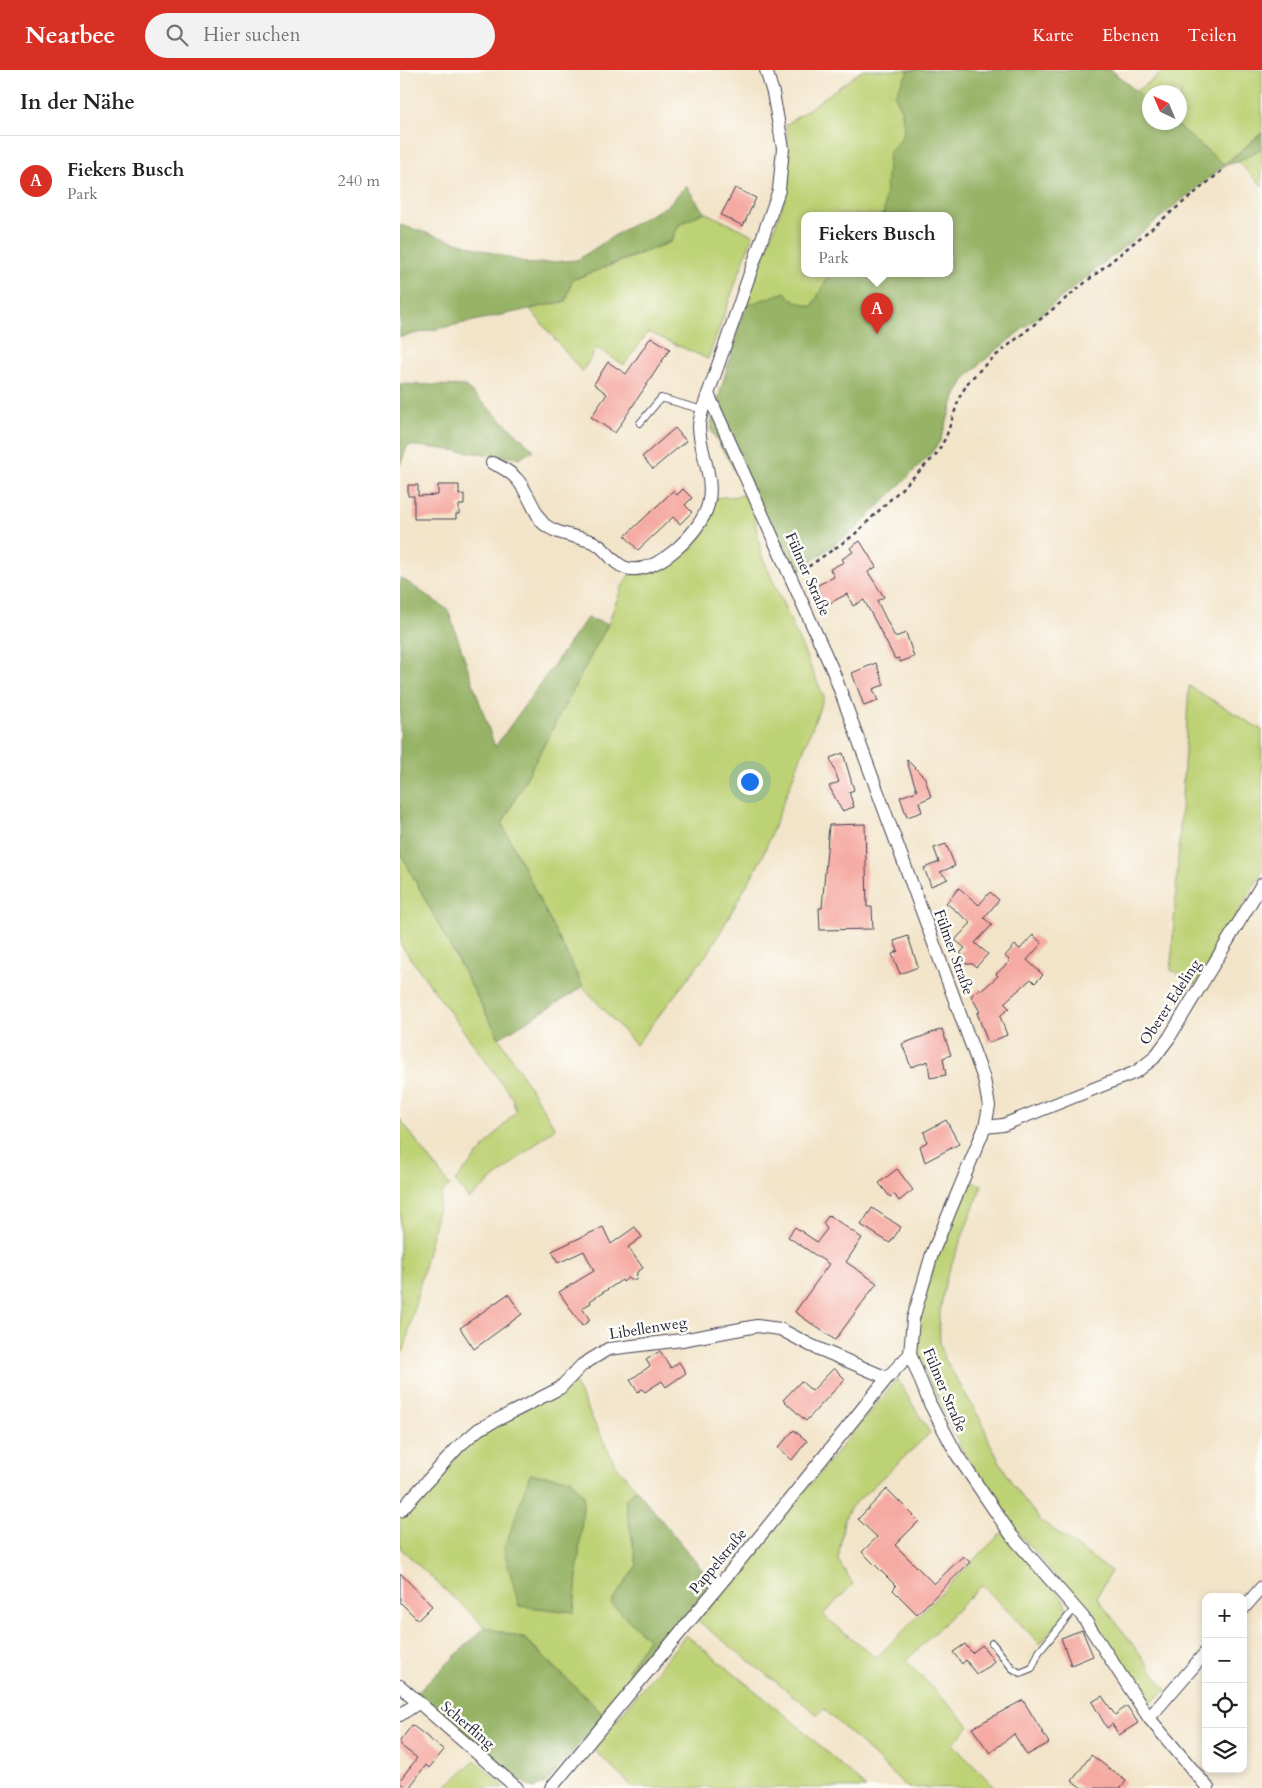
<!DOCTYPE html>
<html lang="de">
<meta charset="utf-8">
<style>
:root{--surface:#fff;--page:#f2f2f2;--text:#202124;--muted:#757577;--line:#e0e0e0;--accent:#d93025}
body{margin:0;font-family:Cardo,serif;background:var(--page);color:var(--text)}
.controls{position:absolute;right:15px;bottom:15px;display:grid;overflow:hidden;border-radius:10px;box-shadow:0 2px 8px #0003}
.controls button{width:45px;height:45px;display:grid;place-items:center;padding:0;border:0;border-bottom:1px solid var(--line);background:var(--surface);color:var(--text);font:25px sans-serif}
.compass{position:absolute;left:742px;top:15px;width:45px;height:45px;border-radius:50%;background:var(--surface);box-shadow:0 2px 8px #0003;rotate:316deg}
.you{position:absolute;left:349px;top:711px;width:18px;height:18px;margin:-12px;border:4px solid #fff;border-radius:50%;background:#1a73e8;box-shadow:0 0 0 8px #1a73e833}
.badge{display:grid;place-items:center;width:32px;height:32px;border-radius:50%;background:var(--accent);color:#fff;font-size:16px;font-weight:700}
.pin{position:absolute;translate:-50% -41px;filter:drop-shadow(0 1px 2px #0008)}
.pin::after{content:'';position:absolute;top:26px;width:18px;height:15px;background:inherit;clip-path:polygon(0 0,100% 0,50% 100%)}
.popup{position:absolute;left:401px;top:142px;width:152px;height:65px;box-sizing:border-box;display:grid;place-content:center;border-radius:10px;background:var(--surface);filter:drop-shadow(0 1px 4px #0005);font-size:16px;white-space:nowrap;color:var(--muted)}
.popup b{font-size:19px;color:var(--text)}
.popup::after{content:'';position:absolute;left:50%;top:100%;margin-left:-10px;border:10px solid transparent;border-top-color:var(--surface)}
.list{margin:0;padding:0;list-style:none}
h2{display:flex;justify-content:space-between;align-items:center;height:65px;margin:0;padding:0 20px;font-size:21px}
h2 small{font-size:16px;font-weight:400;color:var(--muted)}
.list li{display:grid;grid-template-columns:32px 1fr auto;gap:15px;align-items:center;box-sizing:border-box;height:90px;padding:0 20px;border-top:1px solid var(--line)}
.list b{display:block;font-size:19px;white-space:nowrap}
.list p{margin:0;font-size:16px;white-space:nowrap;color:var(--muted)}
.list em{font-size:16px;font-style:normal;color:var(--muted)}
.icon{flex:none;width:28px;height:28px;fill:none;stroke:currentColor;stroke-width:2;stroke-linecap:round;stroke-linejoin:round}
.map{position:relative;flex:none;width:862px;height:1718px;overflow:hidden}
header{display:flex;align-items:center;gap:30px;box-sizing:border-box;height:70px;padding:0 25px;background:var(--accent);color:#fff}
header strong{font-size:24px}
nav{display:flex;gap:28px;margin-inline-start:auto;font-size:18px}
.search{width:350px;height:45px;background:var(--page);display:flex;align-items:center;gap:12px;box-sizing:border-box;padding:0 18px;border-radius:28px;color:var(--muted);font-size:19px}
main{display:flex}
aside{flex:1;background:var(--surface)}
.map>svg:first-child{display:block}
.green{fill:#bdd174;stroke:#707a58;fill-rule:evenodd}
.forest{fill:#96b366;stroke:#5c6a50}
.building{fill:#f5aaa3}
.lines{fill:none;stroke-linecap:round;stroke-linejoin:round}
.lane-casing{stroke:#413f50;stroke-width:8}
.street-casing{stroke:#413f50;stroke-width:14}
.path{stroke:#413f50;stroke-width:2.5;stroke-dasharray:4 4;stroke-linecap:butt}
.lane{stroke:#fff;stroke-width:6}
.street{stroke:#fff;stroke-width:12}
.labels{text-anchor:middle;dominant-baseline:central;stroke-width:5;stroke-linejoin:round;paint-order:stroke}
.street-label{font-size:15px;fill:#22223b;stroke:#fdfcf7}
</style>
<header>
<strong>Nearbee</strong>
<div class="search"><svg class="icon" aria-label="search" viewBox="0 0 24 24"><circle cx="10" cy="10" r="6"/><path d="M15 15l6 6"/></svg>Hier suchen</div>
<nav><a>Karte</a><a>Ebenen</a><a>Teilen</a></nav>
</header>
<main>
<aside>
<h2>In der Nähe<small></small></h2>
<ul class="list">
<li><span class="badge">A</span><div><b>Fiekers Busch</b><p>Park</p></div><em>240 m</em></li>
</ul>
</aside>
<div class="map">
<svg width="862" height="1718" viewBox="0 0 862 1718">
<rect width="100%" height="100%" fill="#fdfcf7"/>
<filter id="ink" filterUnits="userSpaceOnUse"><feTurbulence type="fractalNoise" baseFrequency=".02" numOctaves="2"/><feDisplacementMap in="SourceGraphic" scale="10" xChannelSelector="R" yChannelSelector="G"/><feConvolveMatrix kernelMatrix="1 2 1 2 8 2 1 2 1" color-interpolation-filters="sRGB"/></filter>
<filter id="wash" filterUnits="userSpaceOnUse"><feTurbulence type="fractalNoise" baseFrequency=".0096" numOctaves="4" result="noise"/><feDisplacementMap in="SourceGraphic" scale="20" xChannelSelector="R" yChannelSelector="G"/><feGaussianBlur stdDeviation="1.12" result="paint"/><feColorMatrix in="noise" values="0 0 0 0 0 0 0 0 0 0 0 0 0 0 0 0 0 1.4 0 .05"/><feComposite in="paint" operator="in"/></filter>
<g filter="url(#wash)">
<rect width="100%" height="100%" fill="#f2e4c9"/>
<g class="green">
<path d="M463,0H711L736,21L767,0H862V63L583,291L564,310L555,327L540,371L528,387L458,457L350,427L362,486L424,627L362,788L310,880L236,975L183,917L102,754L208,554L221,519L229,505C279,499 290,466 314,428L349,425L310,358L345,236L385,129L389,91L386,55ZM750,22H780V52H750ZM404,145H550V203H404Z"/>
<path d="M862,78V116L838,92Z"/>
<path d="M304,142L353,165L308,289L248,262L224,295L197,278L182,302L130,239L166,231L172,210L271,172L279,155Z"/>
<path d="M789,616L862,660V803L796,914L771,900Z"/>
<path d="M0,782L99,968L155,1058L69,1129L55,1111L116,1041L112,1027L0,874Z"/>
<path d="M0,1049L50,1116L42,1123L4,1281L0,1284Z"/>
<path d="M568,1111L582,1115L546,1209L539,1247L540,1273L545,1289L583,1354L590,1374L613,1415L640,1450L711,1501L697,1527L767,1620L744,1636L691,1546L618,1463L563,1382L516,1281L518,1248L538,1183Z"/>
<path d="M497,1309L530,1363L451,1437L444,1450L438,1490L453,1514L423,1545L476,1588L603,1461L663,1529L668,1541L640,1574L582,1515L506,1591L570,1656L552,1674L596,1718H508L424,1639L418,1645L298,1551Z"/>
<path d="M174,1312L215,1394L236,1419L225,1430L237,1495L212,1533L249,1569L229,1600L234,1611L204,1645L126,1569L85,1557L0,1478V1444L79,1364Z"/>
<path d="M286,1565L395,1653L466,1718H234L193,1679Z"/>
<path d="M75,1690L106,1718H44Z"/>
</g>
<g class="forest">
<path d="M509,0H711L749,32L750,52L774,53L825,95L862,63V78L838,92L825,95L583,291L564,310L555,327L540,371L528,387L458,457L395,503L310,358L345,236L385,222L391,229L412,237L430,203H550V145H481L484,143L489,83L500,71L504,60L502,42L495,25Z"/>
<path d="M286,116L304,142L279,155L271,171L172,210L166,231L0,267V155L130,194L177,190L223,160L267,136Z"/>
<path d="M0,314L65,316L134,380L119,388L8,375L0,395Z"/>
<path d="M0,507L48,540L95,677L187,548L208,554L102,754L183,917L99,968L0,782Z"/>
<path d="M130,1404L171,1409L184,1426L174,1542L119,1536L104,1480Z"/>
<path d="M236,1419L312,1512L234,1611L228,1600L248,1569L211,1533L237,1495L225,1430Z"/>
<path d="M85,1557L125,1569L204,1645L148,1711L134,1718L118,1710L16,1624Z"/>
</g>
<g id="blocks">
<g class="building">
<path d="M335,118L356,128L343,156L321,145Z"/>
<path d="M251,267L270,279L215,363L191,347L207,324L194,314L208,292L226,304Z"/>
<path d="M275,358L286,371L253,399L242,387Z"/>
<path d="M8,415H18V426L38,425V415H59V425L64,424V435H59V444H56V449H14V426H8Z"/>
<path d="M283,419L292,428L285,435L292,442L280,454L273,447L238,480L225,466L273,421L277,425Z"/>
<path d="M460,471L476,497L468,502L484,527L477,531L495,567L506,563L514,587L500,592L499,588L495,589L464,530L453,536L447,524L426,535L416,516L434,507L430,499L444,492L442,489L453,482L450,478Z"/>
<path d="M476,593L484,615L473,619L478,631L464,636L452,603Z"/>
<path d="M443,683L454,720L449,722L454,737L442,741L429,716L439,712L430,688Z"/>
<path d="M506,689L525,708L531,727L519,732L522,742L507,747L500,727L517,721Z"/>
<path d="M465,754L467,837H472L473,859L420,860L419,838H422L429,755Z"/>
<path d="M546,774L555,796L540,802L548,809L531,816L524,798L539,792L534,778Z"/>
<path d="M559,818L579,835L590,822L599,830L584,848L592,855L575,873L588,884L576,897L573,894H565V887L560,883L565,878L555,870L571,853L546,833Z"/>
<path d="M633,865L642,873L627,890L643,905L635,913L631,909L604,933L609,938L600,946L607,965L588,973L577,943L580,942L571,926L579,918L581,921L598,906L596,904L610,891L605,886L615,875L620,879Z"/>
<path d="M508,866L518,897L500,904L492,884L498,881L494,871Z"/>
<path d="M542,959L551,985L543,988L546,1005L530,1008L528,991L511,997L502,974Z"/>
<path d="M546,1050L559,1074L525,1092L520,1076L527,1072L524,1062Z"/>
<path d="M497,1099L513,1120L499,1131L494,1124L490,1127L479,1113Z"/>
<path d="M472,1138L501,1157L490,1173L461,1155Z"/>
<path d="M429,1145L462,1168L446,1192L477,1213L435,1270L395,1242L429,1194L388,1167L395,1157L417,1172L427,1159L423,1153Z"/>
<path d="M203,1157L211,1174L235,1157L242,1167L228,1177L243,1198L237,1202L236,1210L228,1208L223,1212L222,1210L190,1231L191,1233L182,1238L190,1250L182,1256L159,1222L194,1201L184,1181L158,1193L152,1181Z"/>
<path d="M108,1224L122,1244L74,1279L60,1258Z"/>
<path d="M260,1281L271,1298L279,1292L286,1303L266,1317L262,1311L245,1322L242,1319L238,1322L230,1310L250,1296L246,1290Z"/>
<path d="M434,1298L445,1309L406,1351L383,1330L401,1311L412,1321Z"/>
<path d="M394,1360L407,1371L392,1390L378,1378Z"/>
<path d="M487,1419L519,1451L495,1475L534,1514L563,1486L570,1492L517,1544L493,1520L496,1516L462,1482L477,1467L458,1449Z"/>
<path d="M0,1503L32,1536L18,1550L0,1532Z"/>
<path d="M682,1560L693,1586L671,1595L661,1568Z"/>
<path d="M565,1574L572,1583L582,1575L594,1591L590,1596L576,1604L566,1590L562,1594L553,1582Z"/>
<path d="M702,1626L715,1645L727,1636L738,1653L719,1665L712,1654L707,1658L692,1632Z"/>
<path d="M623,1630L649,1673L627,1685L614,1664L590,1683L572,1658Z"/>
<path d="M12,1655L44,1680L29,1698L26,1695L9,1718H7L0,1713V1710L17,1688L0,1675V1671Z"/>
<path d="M691,1685L726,1711L721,1718H682L672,1711Z"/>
</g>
</g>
</g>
<g filter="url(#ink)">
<use href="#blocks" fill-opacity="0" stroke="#413f50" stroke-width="1"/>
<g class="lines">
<defs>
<g id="lane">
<path d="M240,353L261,328L303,340"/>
<path d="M592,1573L612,1598L620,1603L632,1598L639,1582L675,1538"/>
</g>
<g id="street">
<path d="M366,0L373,23L383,78L379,120L308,324L433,601L584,1009L589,1036L585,1057L532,1184L513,1249L510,1284L530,1334L557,1385L612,1466L683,1547L749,1648L808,1718"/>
<path d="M92,393C117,403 122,414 134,438C137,443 139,450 144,454C157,465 178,466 193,472C206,477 212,494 226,498C255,507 301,462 308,435C315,408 300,384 299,357C299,346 305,334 308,324"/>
<path d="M585,1057L603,1055L736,1002L754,988L769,968L862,814"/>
<path d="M0,1441L59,1376L79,1359L160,1318L182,1295L208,1279L282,1270L357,1256L380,1259L410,1275L487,1308"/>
<path d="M843,1539L862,1517"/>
<path d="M0,1616L117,1718"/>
<path d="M0,1645L18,1633"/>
<path d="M749,1648L806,1582"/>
<path d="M151,1718L365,1460L487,1308L510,1284"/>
</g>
</defs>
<use href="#lane" class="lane-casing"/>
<use href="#street" class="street-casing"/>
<path class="path" d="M402,501L454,465L536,385L546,367L560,326L569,311L587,293L824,99"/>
<use href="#lane" class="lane"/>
<use href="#street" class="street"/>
</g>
</g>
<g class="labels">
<g class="street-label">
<text transform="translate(408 504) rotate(66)">Fülmer Straße</text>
<text transform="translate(554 882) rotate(70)">Fülmer Straße</text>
<text transform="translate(770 932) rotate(-57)">Oberer Edeling</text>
<text transform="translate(248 1258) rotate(-9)">Libellenweg</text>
<text transform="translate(545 1320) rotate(67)">Fülmer Straße</text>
<text transform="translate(318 1491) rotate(-50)">Pappelstraße</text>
<text transform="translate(68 1655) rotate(40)">Scherfling</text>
</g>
</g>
</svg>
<div class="controls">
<button>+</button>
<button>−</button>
<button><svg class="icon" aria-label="locate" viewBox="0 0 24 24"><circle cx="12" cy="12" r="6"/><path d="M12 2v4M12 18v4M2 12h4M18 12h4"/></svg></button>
<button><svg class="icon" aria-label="layers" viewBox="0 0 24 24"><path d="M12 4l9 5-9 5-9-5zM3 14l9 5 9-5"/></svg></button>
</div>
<svg class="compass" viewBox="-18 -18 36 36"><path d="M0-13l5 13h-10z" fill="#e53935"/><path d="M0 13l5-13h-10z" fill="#757577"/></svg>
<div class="you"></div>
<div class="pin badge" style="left:477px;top:264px">A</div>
<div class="popup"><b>Fiekers Busch</b>Park</div>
</div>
</main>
